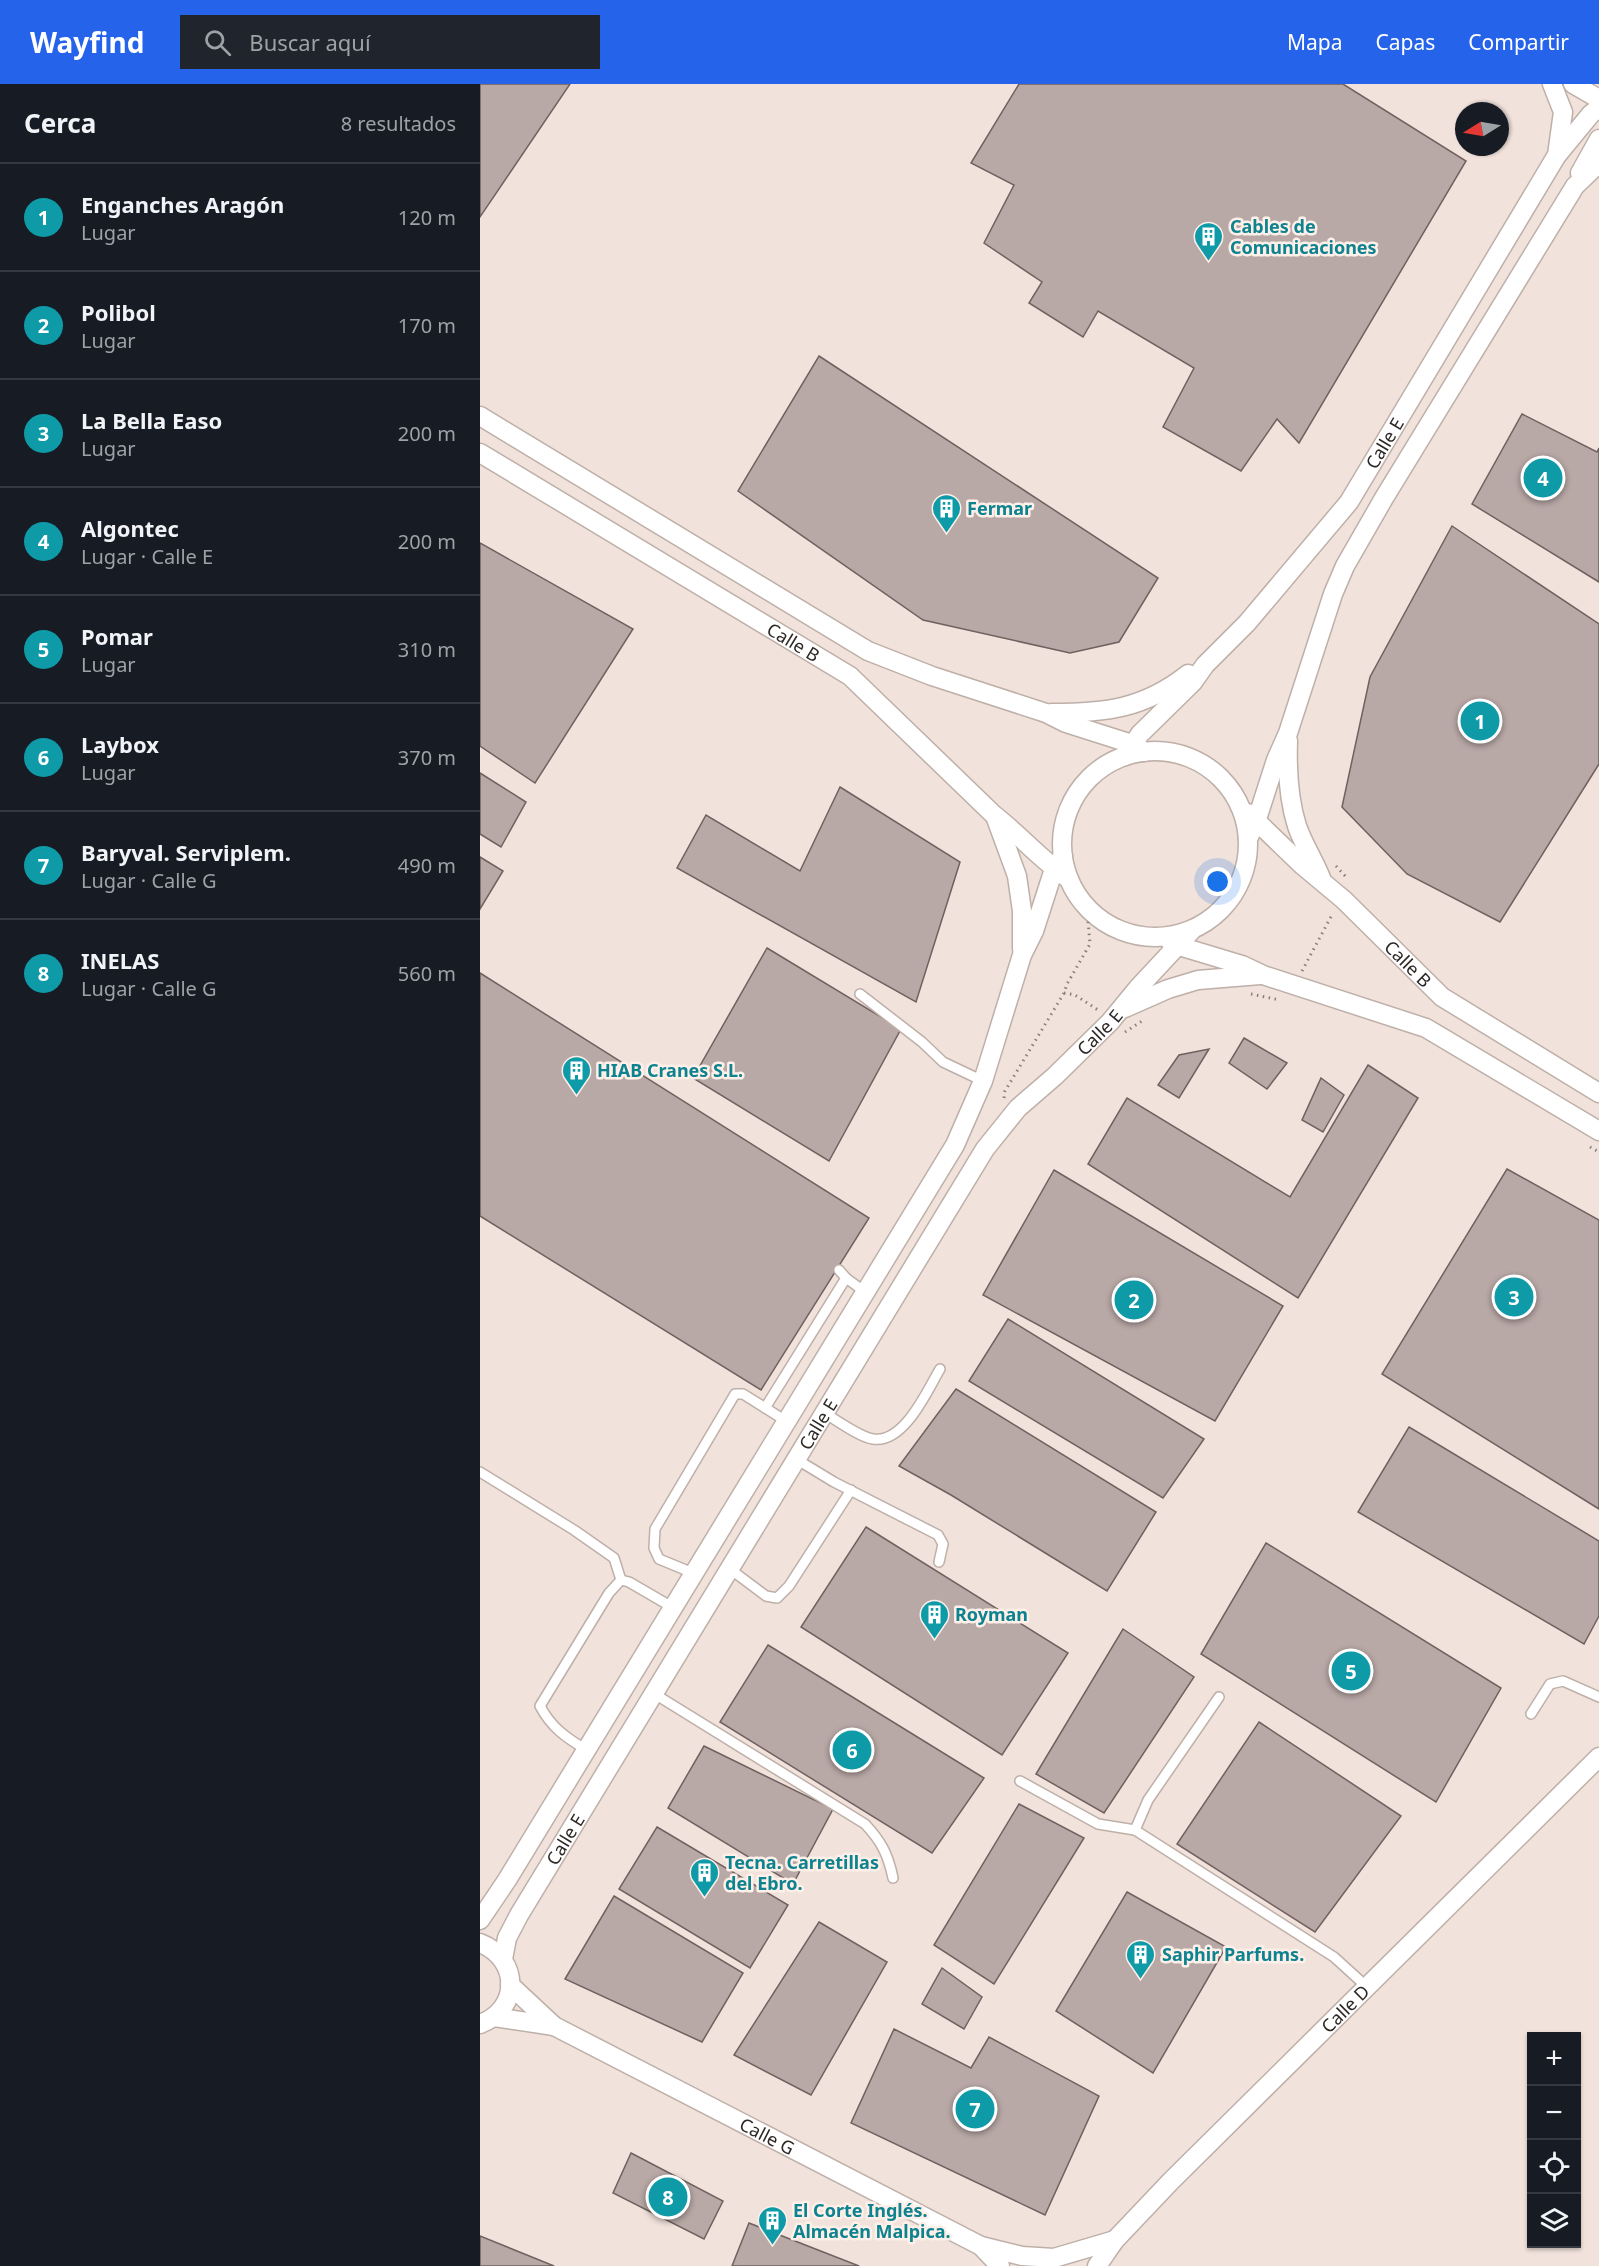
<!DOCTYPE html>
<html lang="es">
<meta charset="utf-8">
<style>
:root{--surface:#171b24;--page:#20242c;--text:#f1f3f6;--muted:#9ea1a6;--line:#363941;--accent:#2563eb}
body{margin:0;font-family:"Noto Sans",sans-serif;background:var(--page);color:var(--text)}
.controls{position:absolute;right:18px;bottom:18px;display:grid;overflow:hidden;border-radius:0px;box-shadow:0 2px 4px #0004}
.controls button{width:54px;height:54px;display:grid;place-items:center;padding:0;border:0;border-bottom:2px solid var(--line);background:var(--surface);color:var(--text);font:30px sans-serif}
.compass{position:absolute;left:975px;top:18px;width:54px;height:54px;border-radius:50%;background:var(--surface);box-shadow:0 2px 4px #0004;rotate:259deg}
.you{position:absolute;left:738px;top:798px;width:21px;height:21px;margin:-15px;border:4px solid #fff;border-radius:50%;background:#1a73e8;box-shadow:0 0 0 9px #1a73e833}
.badge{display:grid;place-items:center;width:39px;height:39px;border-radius:50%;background:var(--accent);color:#fff;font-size:20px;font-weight:700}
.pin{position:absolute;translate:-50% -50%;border:3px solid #fff;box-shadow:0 2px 6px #0006}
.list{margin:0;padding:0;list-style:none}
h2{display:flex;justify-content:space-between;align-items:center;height:78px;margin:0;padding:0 24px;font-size:26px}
h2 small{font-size:20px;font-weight:400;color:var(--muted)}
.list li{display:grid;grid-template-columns:39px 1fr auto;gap:18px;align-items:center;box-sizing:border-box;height:108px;padding:0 24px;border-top:2px solid var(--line)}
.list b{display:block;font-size:22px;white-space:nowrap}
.list p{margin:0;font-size:20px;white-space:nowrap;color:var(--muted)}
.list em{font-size:20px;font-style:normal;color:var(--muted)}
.icon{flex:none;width:33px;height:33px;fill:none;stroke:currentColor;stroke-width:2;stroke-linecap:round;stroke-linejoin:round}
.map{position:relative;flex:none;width:1119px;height:2182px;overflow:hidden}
header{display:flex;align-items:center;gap:36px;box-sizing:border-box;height:84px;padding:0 30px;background:var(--accent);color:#fff}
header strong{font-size:28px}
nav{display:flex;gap:33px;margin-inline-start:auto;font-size:21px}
.search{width:420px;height:54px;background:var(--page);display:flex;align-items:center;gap:15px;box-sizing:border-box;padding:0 21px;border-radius:0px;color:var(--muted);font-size:22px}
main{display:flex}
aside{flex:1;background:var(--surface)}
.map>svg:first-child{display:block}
.building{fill:#b8a8a6;stroke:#706160;stroke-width:1.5}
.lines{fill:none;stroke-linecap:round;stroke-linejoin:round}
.lane-casing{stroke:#beb0a8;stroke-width:12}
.street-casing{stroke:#beb0a8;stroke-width:21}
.path{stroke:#8a807b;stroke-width:3;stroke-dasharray:1.5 4.5;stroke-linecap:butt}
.lane{stroke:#fff;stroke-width:9}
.street{stroke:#fff;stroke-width:18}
.labels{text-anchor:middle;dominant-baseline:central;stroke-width:5;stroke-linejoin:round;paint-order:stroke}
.culture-label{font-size:18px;font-weight:bold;fill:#0d838f;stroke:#feefe8;text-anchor:start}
.street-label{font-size:18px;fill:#2d2725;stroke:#feefe8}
</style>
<header>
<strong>Wayfind</strong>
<div class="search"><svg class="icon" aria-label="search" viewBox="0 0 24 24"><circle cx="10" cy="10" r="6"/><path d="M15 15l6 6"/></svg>Buscar aquí</div>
<nav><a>Mapa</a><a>Capas</a><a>Compartir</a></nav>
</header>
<main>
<aside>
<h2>Cerca<small>8 resultados</small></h2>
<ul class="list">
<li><span class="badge" style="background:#0f9aa8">1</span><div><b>Enganches Aragón</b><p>Lugar</p></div><em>120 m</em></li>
<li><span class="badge" style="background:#0f9aa8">2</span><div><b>Polibol</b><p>Lugar</p></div><em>170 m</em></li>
<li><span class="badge" style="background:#0f9aa8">3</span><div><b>La Bella Easo</b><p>Lugar</p></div><em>200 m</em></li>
<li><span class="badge" style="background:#0f9aa8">4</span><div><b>Algontec</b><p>Lugar · Calle E</p></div><em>200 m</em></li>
<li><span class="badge" style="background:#0f9aa8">5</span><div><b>Pomar</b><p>Lugar</p></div><em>310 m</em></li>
<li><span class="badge" style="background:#0f9aa8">6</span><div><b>Laybox</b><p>Lugar</p></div><em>370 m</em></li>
<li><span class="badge" style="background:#0f9aa8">7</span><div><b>Baryval. Serviplem.</b><p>Lugar · Calle G</p></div><em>490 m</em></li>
<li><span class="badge" style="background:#0f9aa8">8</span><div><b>INELAS</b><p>Lugar · Calle G</p></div><em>560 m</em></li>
</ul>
</aside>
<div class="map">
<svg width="1119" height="2182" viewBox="0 0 1119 2182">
<rect width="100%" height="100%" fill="#f1e2db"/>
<g class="building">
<path d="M0,0H90L0,133Z"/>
<path d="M539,0H863L986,77L819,359L797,335L761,387L683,343L714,284L618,227L603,253L549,219L562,198L504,159L534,101L491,79Z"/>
<path d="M339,272L678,494L639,558L590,569L443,536L258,407Z"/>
<path d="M1042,330L1117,368L1119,364V498L992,420Z"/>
<path d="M972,442L1119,540V680L1020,838L927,790L862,723L890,593Z"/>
<path d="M0,459L153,545L55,699L0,662Z"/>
<path d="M0,689L46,718L21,763L0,750Z"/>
<path d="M360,703L480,778L436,918L197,784L226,731L320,787Z"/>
<path d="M0,773L23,787L0,825Z"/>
<path d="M287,864L421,945L349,1077L213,994Z"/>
<path d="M0,889L389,1134L281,1306L0,1132Z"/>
<path d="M764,954L807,979L787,1005L749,979Z"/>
<path d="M729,965L699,1014L678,1001L699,971Z"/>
<path d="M888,981L938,1014L818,1214L608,1080L647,1014L810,1113Z"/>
<path d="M841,994L864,1011L843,1048L822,1036Z"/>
<path d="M1027,1085L1119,1136V1425L902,1290Z"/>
<path d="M574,1086L803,1222L735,1337L503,1211Z"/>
<path d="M528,1235L724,1355L683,1414L489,1297Z"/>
<path d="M476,1305L676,1428L627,1507L471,1411L419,1382Z"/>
<path d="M929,1343L1119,1457V1532L1104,1560L878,1428Z"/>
<path d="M386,1443L588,1569L522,1671L321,1543Z"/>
<path d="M786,1459L1021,1604L956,1718L721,1570Z"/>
<path d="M643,1545L714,1593L624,1729L556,1690Z"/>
<path d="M288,1561L504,1694L452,1769L240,1638Z"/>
<path d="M779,1638L921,1732L835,1848L697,1760Z"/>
<path d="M224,1662L353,1725L313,1800L188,1724Z"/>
<path d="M539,1720L604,1754L514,1900L454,1861Z"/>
<path d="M177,1743L308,1821L270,1884L139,1805Z"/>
<path d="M647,1808L746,1863L673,1989L576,1927Z"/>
<path d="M134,1812L263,1889L222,1958L85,1895Z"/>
<path d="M339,1838L407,1878L331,2011L254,1971Z"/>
<path d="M462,1884L502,1913L484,1945L442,1920Z"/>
<path d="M414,1945L491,1984L509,1953L619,2012L565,2131L371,2039Z"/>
<path d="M151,2069L243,2117L224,2155L133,2109Z"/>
<path d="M269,2139L379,2182H252Z"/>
<path d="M0,2152L74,2182H0Z"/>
</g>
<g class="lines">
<defs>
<g id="lane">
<path d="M380,910L442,958L463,978L503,997"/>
<path d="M359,1186L366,1194L385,1208"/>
<path d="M285,1324L366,1194"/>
<path d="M344,1329C357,1336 379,1353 393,1355C424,1360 447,1307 460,1285"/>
<path d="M316,1375L354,1398L458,1451L463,1460L459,1478"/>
<path d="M0,1388L94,1446L134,1474L141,1496"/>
<path d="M250,1485L286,1512L297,1514L309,1502L371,1406"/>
<path d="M213,1489L179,1475L174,1464L175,1445L255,1310H263L306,1337"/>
<path d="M141,1496L149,1498L192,1523"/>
<path d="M173,1609L385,1740C401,1757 408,1770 413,1794"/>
<path d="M739,1613L668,1716L655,1746L854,1873L887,1903"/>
<path d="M1051,1630L1070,1600L1083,1597L1119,1613"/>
<path d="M107,1666C86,1654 71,1643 60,1622L129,1509L141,1496"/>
<path d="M540,1697L618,1740L655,1746"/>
</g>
<g id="street">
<path d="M1093,0L1119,15"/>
<path d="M1078,70L1111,30L1119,24"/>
<path d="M1100,89L1119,55"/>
<path d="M0,332L388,567L452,592L566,629L586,639L652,660L664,668"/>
<path id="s1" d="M0,369L370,592L514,731C540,751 562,777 589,795"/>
<path d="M571,629C625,629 664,625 708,590"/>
<path d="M808,657C807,686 808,714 817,742C823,760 834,776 841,794"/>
<circle cx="675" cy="760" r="93"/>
<path id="s2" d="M645,672L660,650L713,598L725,581L767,539L869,418L1077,71L1083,28L1072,0"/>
<path id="s3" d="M768,729L822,781L864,816L962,913L1119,1009"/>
<path d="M515,732L537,792L542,827V865"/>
<path d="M768,755L777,735L796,676L808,649L853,510L865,482L904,414L1095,102L1119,79"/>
<path d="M690,857L699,862L762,881L783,891L946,944L1119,1047"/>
<path d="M645,924L688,905L718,896L780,891"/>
<path d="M0,1836L27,1796L475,1061L503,997L542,871L554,847L574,785L583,772"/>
<path d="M0,1859C40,1875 41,1925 0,1940"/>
<path id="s4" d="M23,1875L27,1854L39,1831L505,1065L538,1024L575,992L630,938L658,904L712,846"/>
<path id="s5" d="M30,1901L74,1942L501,2162L542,2172L574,2174L635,2156"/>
<path d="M14,1933L74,1942"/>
<path d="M501,2162L520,2182"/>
<path id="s6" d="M617,2182L635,2156L691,2097L1119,1673"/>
</g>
</defs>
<use href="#lane" class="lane-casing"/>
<use href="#street" class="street-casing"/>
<g class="path">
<path d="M856,782L868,795"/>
<path d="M822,887L853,829"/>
<path d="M584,909L595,911L618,926"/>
<path d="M771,910L800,916"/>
<path d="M645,948L662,937"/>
<path d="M524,1014L525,1007L584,909L587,900L610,860L607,824"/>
<path d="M1110,1063L1119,1068"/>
</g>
<use href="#lane" class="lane"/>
<use href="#street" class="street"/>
</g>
<defs>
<symbol id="building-pin" viewBox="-11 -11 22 30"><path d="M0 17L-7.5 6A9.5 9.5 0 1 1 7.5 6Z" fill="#0f9aa8" stroke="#feefe8"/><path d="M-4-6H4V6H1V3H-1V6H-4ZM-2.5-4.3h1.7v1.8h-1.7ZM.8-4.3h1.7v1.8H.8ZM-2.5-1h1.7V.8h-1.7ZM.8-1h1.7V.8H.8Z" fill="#fff"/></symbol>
</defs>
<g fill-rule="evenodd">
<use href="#building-pin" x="712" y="136" width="33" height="45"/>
<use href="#building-pin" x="450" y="408" width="33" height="45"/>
<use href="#building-pin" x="80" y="970" width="33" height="45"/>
<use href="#building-pin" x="438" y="1514" width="33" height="45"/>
<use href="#building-pin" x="208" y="1772" width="33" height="45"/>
<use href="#building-pin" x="644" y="1854" width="33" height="45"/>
<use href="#building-pin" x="276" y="2120" width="33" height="45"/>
</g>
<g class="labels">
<g class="culture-label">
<text x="750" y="142">Cables de<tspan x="750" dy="21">Comunicaciones</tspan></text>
<text x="487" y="424">Fermar</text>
<text x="117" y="986">HIAB Cranes S.L.</text>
<text x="475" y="1530">Royman</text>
<text x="245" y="1778">Tecna. Carretillas<tspan x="245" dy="21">del Ebro.</tspan></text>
<text x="682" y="1870">Saphir Parfums.</text>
<text x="313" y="2126">El Corte Inglés.<tspan x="313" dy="21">Almacén Malpica.</tspan></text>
</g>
<g class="street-label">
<text stroke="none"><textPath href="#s2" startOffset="408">Calle E</textPath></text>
<text stroke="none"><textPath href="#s1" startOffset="366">Calle B</textPath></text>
<text stroke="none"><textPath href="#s3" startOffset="220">Calle B</textPath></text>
<text stroke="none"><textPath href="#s4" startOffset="1108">Calle E</textPath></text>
<text stroke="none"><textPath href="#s4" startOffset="622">Calle E</textPath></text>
<text stroke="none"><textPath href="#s4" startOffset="136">Calle E</textPath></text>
<text stroke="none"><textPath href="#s6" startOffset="358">Calle D</textPath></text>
<text stroke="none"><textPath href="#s5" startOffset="300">Calle G</textPath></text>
</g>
</g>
</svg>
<div class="controls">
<button>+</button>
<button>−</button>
<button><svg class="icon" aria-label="locate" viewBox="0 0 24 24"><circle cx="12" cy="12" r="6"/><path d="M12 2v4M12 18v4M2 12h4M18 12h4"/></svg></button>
<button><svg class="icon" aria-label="layers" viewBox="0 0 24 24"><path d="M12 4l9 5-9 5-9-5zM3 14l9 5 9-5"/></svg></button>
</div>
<svg class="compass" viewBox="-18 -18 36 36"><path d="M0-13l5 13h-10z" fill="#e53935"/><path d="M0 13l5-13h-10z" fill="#9ea1a6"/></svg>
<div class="you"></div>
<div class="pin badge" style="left:1000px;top:637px;background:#0f9aa8">1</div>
<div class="pin badge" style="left:654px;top:1216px;background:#0f9aa8">2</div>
<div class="pin badge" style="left:1034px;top:1213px;background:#0f9aa8">3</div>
<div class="pin badge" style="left:1063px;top:394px;background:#0f9aa8">4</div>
<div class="pin badge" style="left:871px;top:1587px;background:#0f9aa8">5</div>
<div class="pin badge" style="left:372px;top:1666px;background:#0f9aa8">6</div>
<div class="pin badge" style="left:495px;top:2025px;background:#0f9aa8">7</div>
<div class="pin badge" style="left:188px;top:2113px;background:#0f9aa8">8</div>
</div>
</main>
